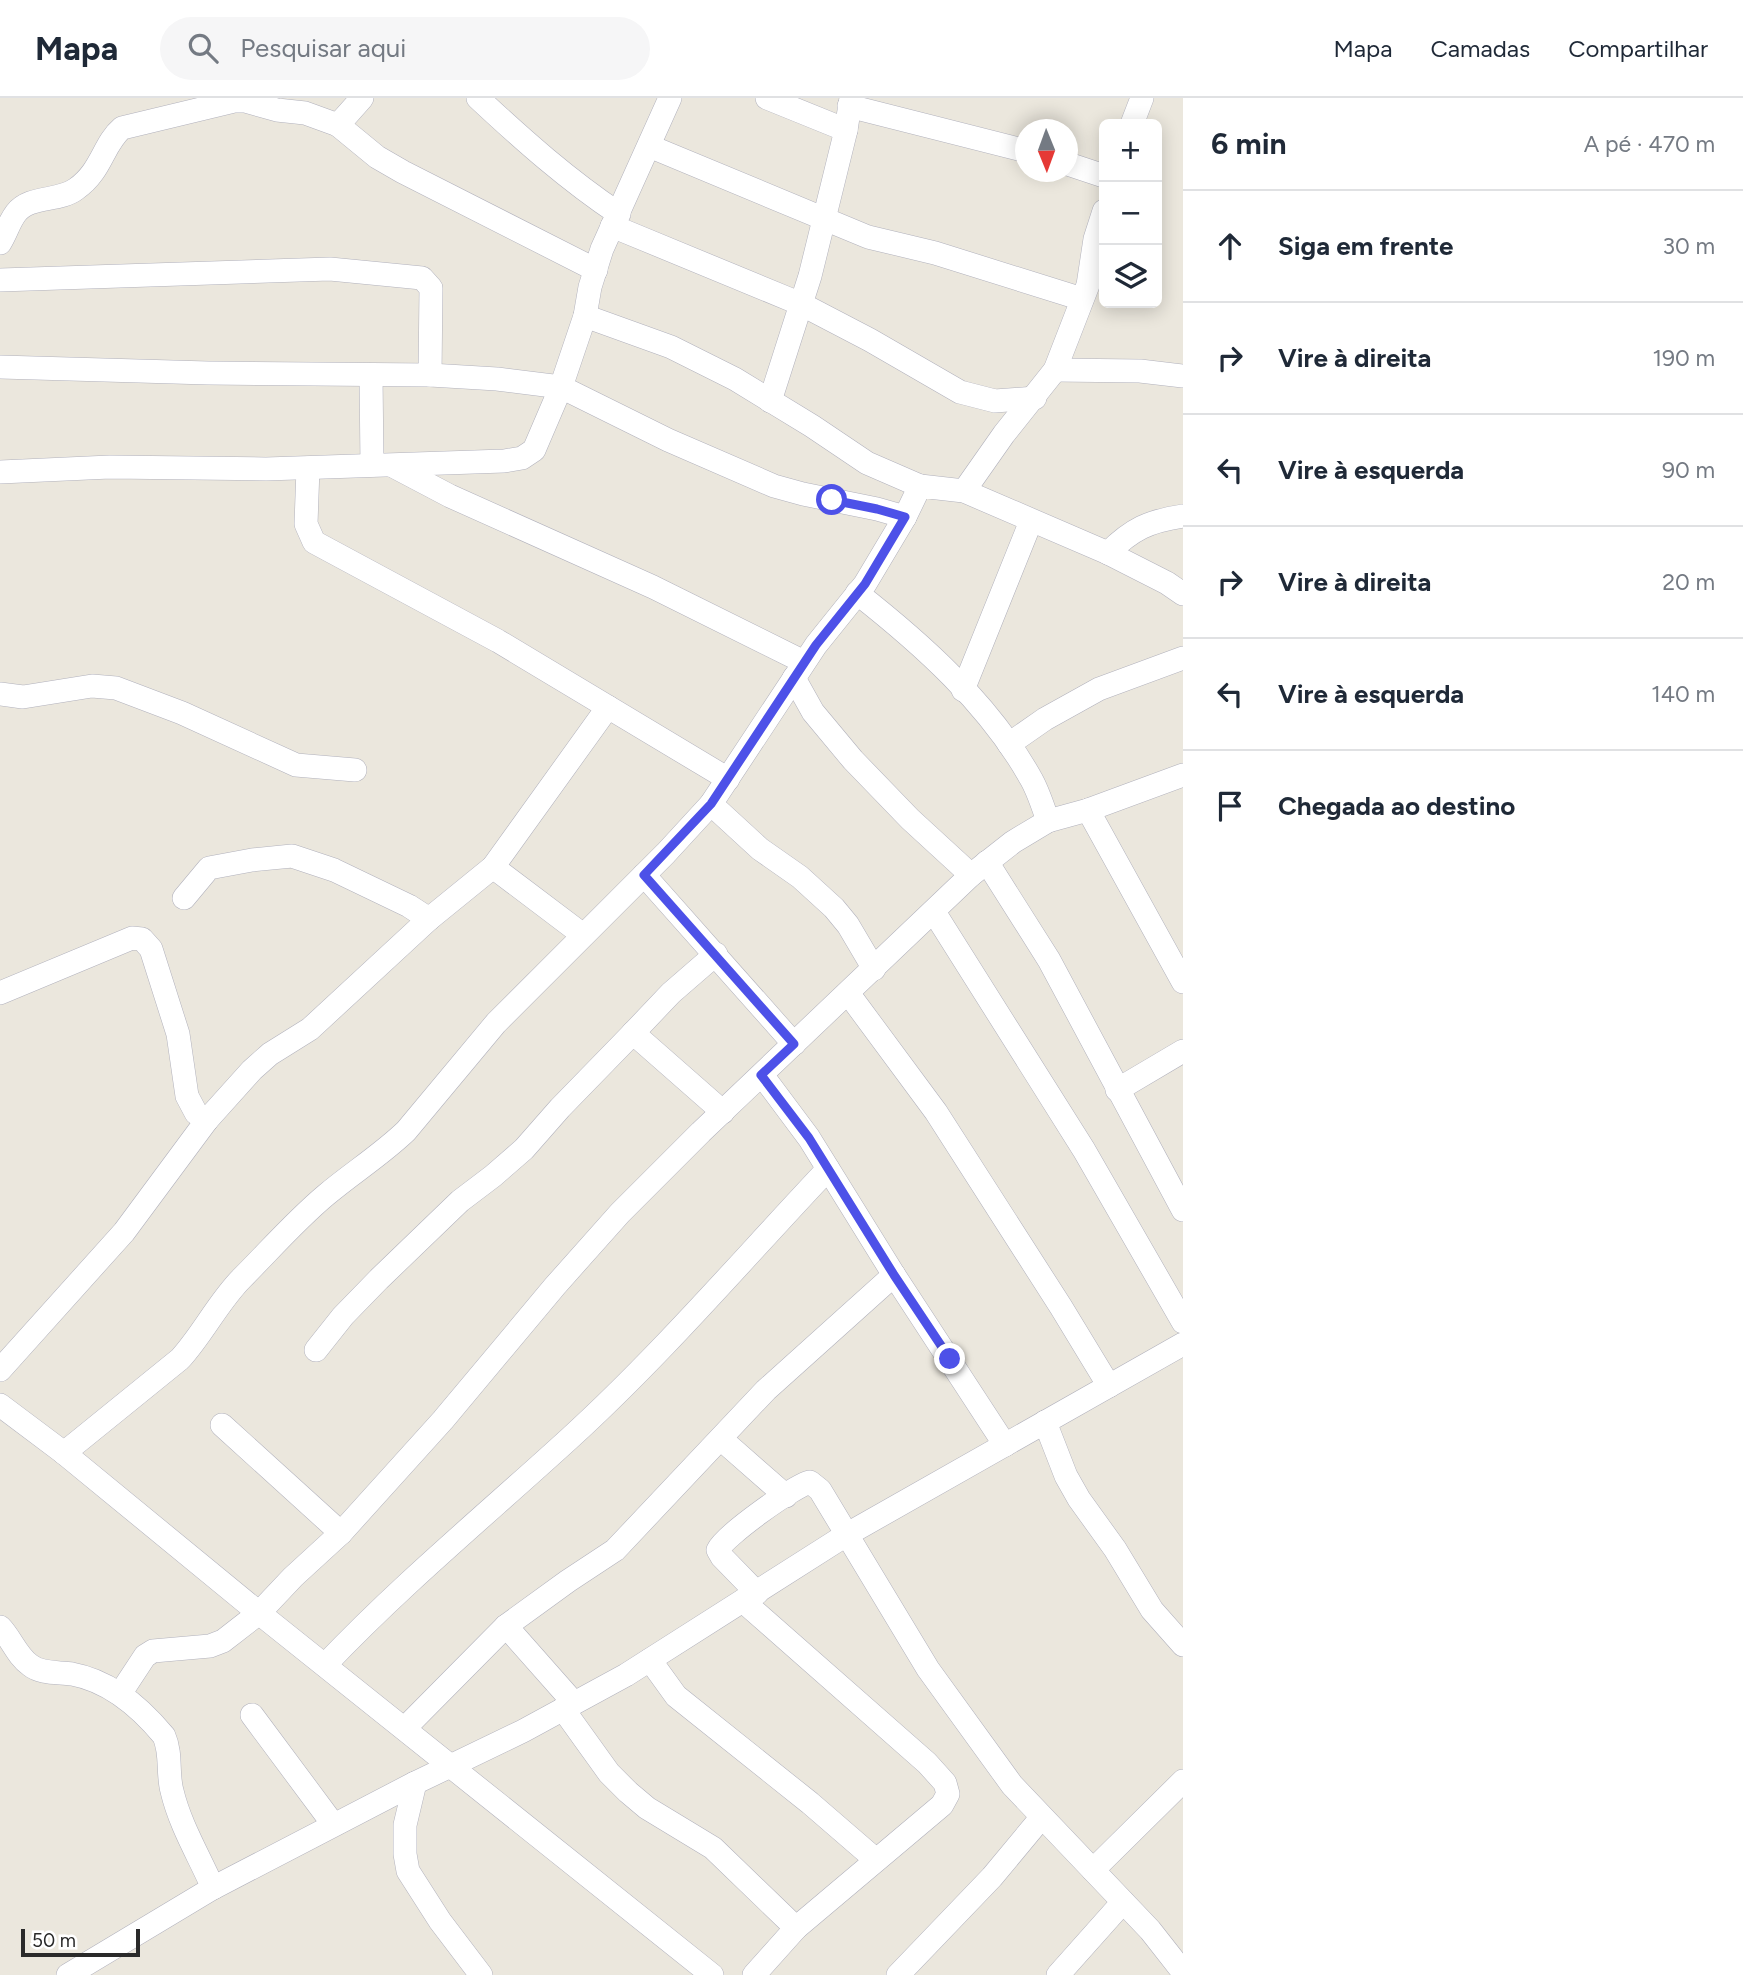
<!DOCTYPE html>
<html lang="pt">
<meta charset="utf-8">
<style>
:root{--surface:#fff;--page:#f6f6f7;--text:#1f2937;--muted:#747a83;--line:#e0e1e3}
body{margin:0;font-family:Figtree,sans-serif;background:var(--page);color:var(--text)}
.controls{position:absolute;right:21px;top:21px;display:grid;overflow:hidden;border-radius:10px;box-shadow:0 4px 18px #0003}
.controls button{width:63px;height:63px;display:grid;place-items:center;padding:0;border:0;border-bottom:2px solid var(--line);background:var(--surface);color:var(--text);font:35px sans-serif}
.compass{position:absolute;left:1015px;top:21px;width:63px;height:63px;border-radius:50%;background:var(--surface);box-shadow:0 4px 18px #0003;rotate:179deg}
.scale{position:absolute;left:21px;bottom:18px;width:119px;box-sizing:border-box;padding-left:7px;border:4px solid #2a2a2a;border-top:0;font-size:19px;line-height:24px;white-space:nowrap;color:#2a2a2a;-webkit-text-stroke:5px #fff;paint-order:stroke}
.stop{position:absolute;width:21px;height:21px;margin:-16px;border:5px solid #4d51e8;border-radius:50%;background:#fff}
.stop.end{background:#4d51e8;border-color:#fff;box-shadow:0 2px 7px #0008}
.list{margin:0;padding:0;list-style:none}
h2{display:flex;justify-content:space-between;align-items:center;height:91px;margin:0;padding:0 28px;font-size:30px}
h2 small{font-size:23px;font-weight:400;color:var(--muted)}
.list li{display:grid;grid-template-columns:46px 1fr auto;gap:21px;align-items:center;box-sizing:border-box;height:112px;padding:0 28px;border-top:2px solid var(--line)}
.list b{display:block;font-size:26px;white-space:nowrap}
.list em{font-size:23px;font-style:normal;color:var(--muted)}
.icon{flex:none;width:38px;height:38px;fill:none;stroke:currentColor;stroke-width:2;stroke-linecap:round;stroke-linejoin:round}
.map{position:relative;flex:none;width:1183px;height:1877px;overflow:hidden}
header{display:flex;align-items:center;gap:42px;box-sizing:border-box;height:98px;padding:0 35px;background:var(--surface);border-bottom:2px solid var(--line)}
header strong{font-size:33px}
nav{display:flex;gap:38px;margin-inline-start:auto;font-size:24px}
.search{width:490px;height:63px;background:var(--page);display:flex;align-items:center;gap:18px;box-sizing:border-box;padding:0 24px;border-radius:38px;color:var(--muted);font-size:26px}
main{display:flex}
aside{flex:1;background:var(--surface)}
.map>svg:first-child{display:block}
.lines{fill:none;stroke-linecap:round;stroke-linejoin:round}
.minor-casing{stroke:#b1b1bc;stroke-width:24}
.minor{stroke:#fff;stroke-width:23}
.route{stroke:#4d51e8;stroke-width:9}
</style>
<header>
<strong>Mapa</strong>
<div class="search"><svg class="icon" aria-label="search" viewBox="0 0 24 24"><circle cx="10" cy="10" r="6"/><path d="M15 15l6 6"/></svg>Pesquisar aqui</div>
<nav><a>Mapa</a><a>Camadas</a><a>Compartilhar</a></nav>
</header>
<main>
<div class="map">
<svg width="1183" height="1877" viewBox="0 0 1183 1877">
<rect width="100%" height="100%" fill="#ebe7dd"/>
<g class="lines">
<defs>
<g id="minor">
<path d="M478,0C523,42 568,82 619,116"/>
<path d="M767,0L846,32"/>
<path d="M849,8L1026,53"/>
<path d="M1132,26L1142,0"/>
<path d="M338,27L377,59L403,74L596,172"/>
<path d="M649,48L868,139L935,155L1082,201"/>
<path d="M1068,66L1104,78"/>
<path d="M612,128L801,206L870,242L960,294L995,303L1035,300"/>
<path d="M0,145C6,136 9,124 16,115C30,97 59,104 76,91C102,73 103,46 122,30L234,3H245L277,12L305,15L338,27L362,0"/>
<path d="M0,182L330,171L422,180L431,190L430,277"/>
<path d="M585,218L671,249L735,281L812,328L867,365L920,388"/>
<path d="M0,269L208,275L430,277L497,281L561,289L668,342L774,388L803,396L877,411L905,419"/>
<path d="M1055,272L1140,273L1183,278"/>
<path d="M371,277L372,367"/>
<path d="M770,303L810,178L846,32L851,0"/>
<path d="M393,368L450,398L653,489L804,564"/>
<path d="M308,370L306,426L314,444L498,543L728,681"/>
<path d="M0,374L110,369L266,371L504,363L522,360L534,352L561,289L585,218L590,189L602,151L670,0"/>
<path d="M964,393L1004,336L1055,272L1088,187L1095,141L1104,113"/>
<path d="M1108,455C1132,431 1149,423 1183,418"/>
<path d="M857,495C922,546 989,606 1030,679C1038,692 1043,709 1048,723"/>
<path d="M794,580L813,614L853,662L910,721L971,777"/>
<path d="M963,592L1031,423"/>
<path d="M0,596L23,599L92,588L116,590L182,615L296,667L355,672"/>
<path d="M1009,646L1045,621L1099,591L1183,560"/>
<path d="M711,706L760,751L800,779L834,810L848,827L874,871"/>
<path d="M1088,712L1183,884"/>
<path d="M987,764L1049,862L1183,1112"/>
<path d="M493,769L583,837"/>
<path d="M644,777L794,946"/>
<path d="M184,800L209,770L252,762L292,758L334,772L409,808L429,821"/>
<path d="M934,814L1084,1052L1183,1224"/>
<path d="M0,895L132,840L142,841L151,851L178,936L187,998L196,1015L207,1022"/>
<path d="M848,895L936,1014L1061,1209L1109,1288"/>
<path d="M633,935L671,895L716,856"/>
<path d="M762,977L809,1040L894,1177L1005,1347"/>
<path d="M1117,992L1183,953"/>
<path d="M316,1252L343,1218L379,1181L460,1103L493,1078L524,1051L560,1010L633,935L723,1014"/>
<path d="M0,1272L124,1134L207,1022L252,972L270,956L310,931L429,821L493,769L608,609"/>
<path d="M0,1307L64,1355L259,1515L712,1877"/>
<path d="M1045,1324L1066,1378L1079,1401L1115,1451L1152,1512L1183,1547"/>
<path d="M222,1327L341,1435"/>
<path d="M721,1341L786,1398"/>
<path d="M64,1355L180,1261C203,1236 218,1204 242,1180C269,1153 296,1122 326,1097C352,1075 381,1057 406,1033L496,925L666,755L711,706L816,547L865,486L905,419L920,388L964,393L1108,455L1167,485L1183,496"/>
<path d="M757,1495L722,1459L718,1452C724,1438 794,1388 810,1384L820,1392L928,1571L1012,1687L1150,1832L1183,1874"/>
<path d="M743,1503L927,1665L945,1685L948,1696L942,1707L796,1830L754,1877"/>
<path d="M506,1528L574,1605"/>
<path d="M0,1529C11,1540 17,1558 30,1567C41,1576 58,1574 72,1576C110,1583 140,1609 164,1638C172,1656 167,1675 172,1693C180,1727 199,1758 213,1790"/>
<path d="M650,1562L676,1598L810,1705L876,1762"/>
<path d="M325,1567C402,1486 488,1415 570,1340C662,1256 743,1161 828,1071"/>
<path d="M120,1596L145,1558L153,1553L210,1548L223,1543L259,1515L293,1479L341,1435L443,1322L555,1188L620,1115L701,1034L971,777L1013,744L1048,723L1088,712L1183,677"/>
<path d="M563,1611L609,1675L628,1694L647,1710L713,1750L796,1830"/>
<path d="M252,1617L333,1726"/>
<path d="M405,1630L506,1528L568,1483L615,1452L766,1292L894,1177"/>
<path d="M415,1685L405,1727V1756L408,1773L440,1823L481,1877"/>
<path d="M1093,1772L1183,1683"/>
<path d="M68,1877L213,1790L415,1685L523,1633L626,1577L846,1437L1183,1246"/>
<path d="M898,1877L992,1779L1041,1720"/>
<path d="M1058,1877L1123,1804"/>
</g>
</defs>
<use href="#minor" class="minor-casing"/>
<use href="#minor" class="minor"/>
</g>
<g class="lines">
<path class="route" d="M832,402L877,411L905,419L865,486L816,547L711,706L644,777L794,946L761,977L809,1040L894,1177L950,1261"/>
</g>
</svg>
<div class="controls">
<button>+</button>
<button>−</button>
<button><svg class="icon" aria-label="layers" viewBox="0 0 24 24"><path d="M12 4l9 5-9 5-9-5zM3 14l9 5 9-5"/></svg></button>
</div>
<svg class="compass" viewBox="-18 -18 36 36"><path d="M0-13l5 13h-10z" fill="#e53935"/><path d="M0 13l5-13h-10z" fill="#747a83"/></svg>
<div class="scale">50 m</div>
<div class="stop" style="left:832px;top:402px"></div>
<div class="stop end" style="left:950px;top:1261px"></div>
</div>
<aside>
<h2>6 min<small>A pé · 470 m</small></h2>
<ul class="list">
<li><svg class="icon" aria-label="ahead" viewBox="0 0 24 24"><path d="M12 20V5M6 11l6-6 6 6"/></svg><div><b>Siga em frente</b></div><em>30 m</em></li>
<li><svg class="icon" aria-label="right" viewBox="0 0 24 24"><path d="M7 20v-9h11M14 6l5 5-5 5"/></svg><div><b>Vire à direita</b></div><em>190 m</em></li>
<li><svg class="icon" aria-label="left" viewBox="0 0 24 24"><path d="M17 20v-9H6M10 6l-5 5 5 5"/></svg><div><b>Vire à esquerda</b></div><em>90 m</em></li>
<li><svg class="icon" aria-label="right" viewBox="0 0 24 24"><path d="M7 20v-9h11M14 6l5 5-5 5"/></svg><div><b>Vire à direita</b></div><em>20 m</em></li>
<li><svg class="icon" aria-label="left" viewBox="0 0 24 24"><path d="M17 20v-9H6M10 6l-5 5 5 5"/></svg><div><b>Vire à esquerda</b></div><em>140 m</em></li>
<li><svg class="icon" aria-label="arrive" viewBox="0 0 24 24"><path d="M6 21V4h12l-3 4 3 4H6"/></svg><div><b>Chegada ao destino</b></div></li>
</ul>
</aside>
</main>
